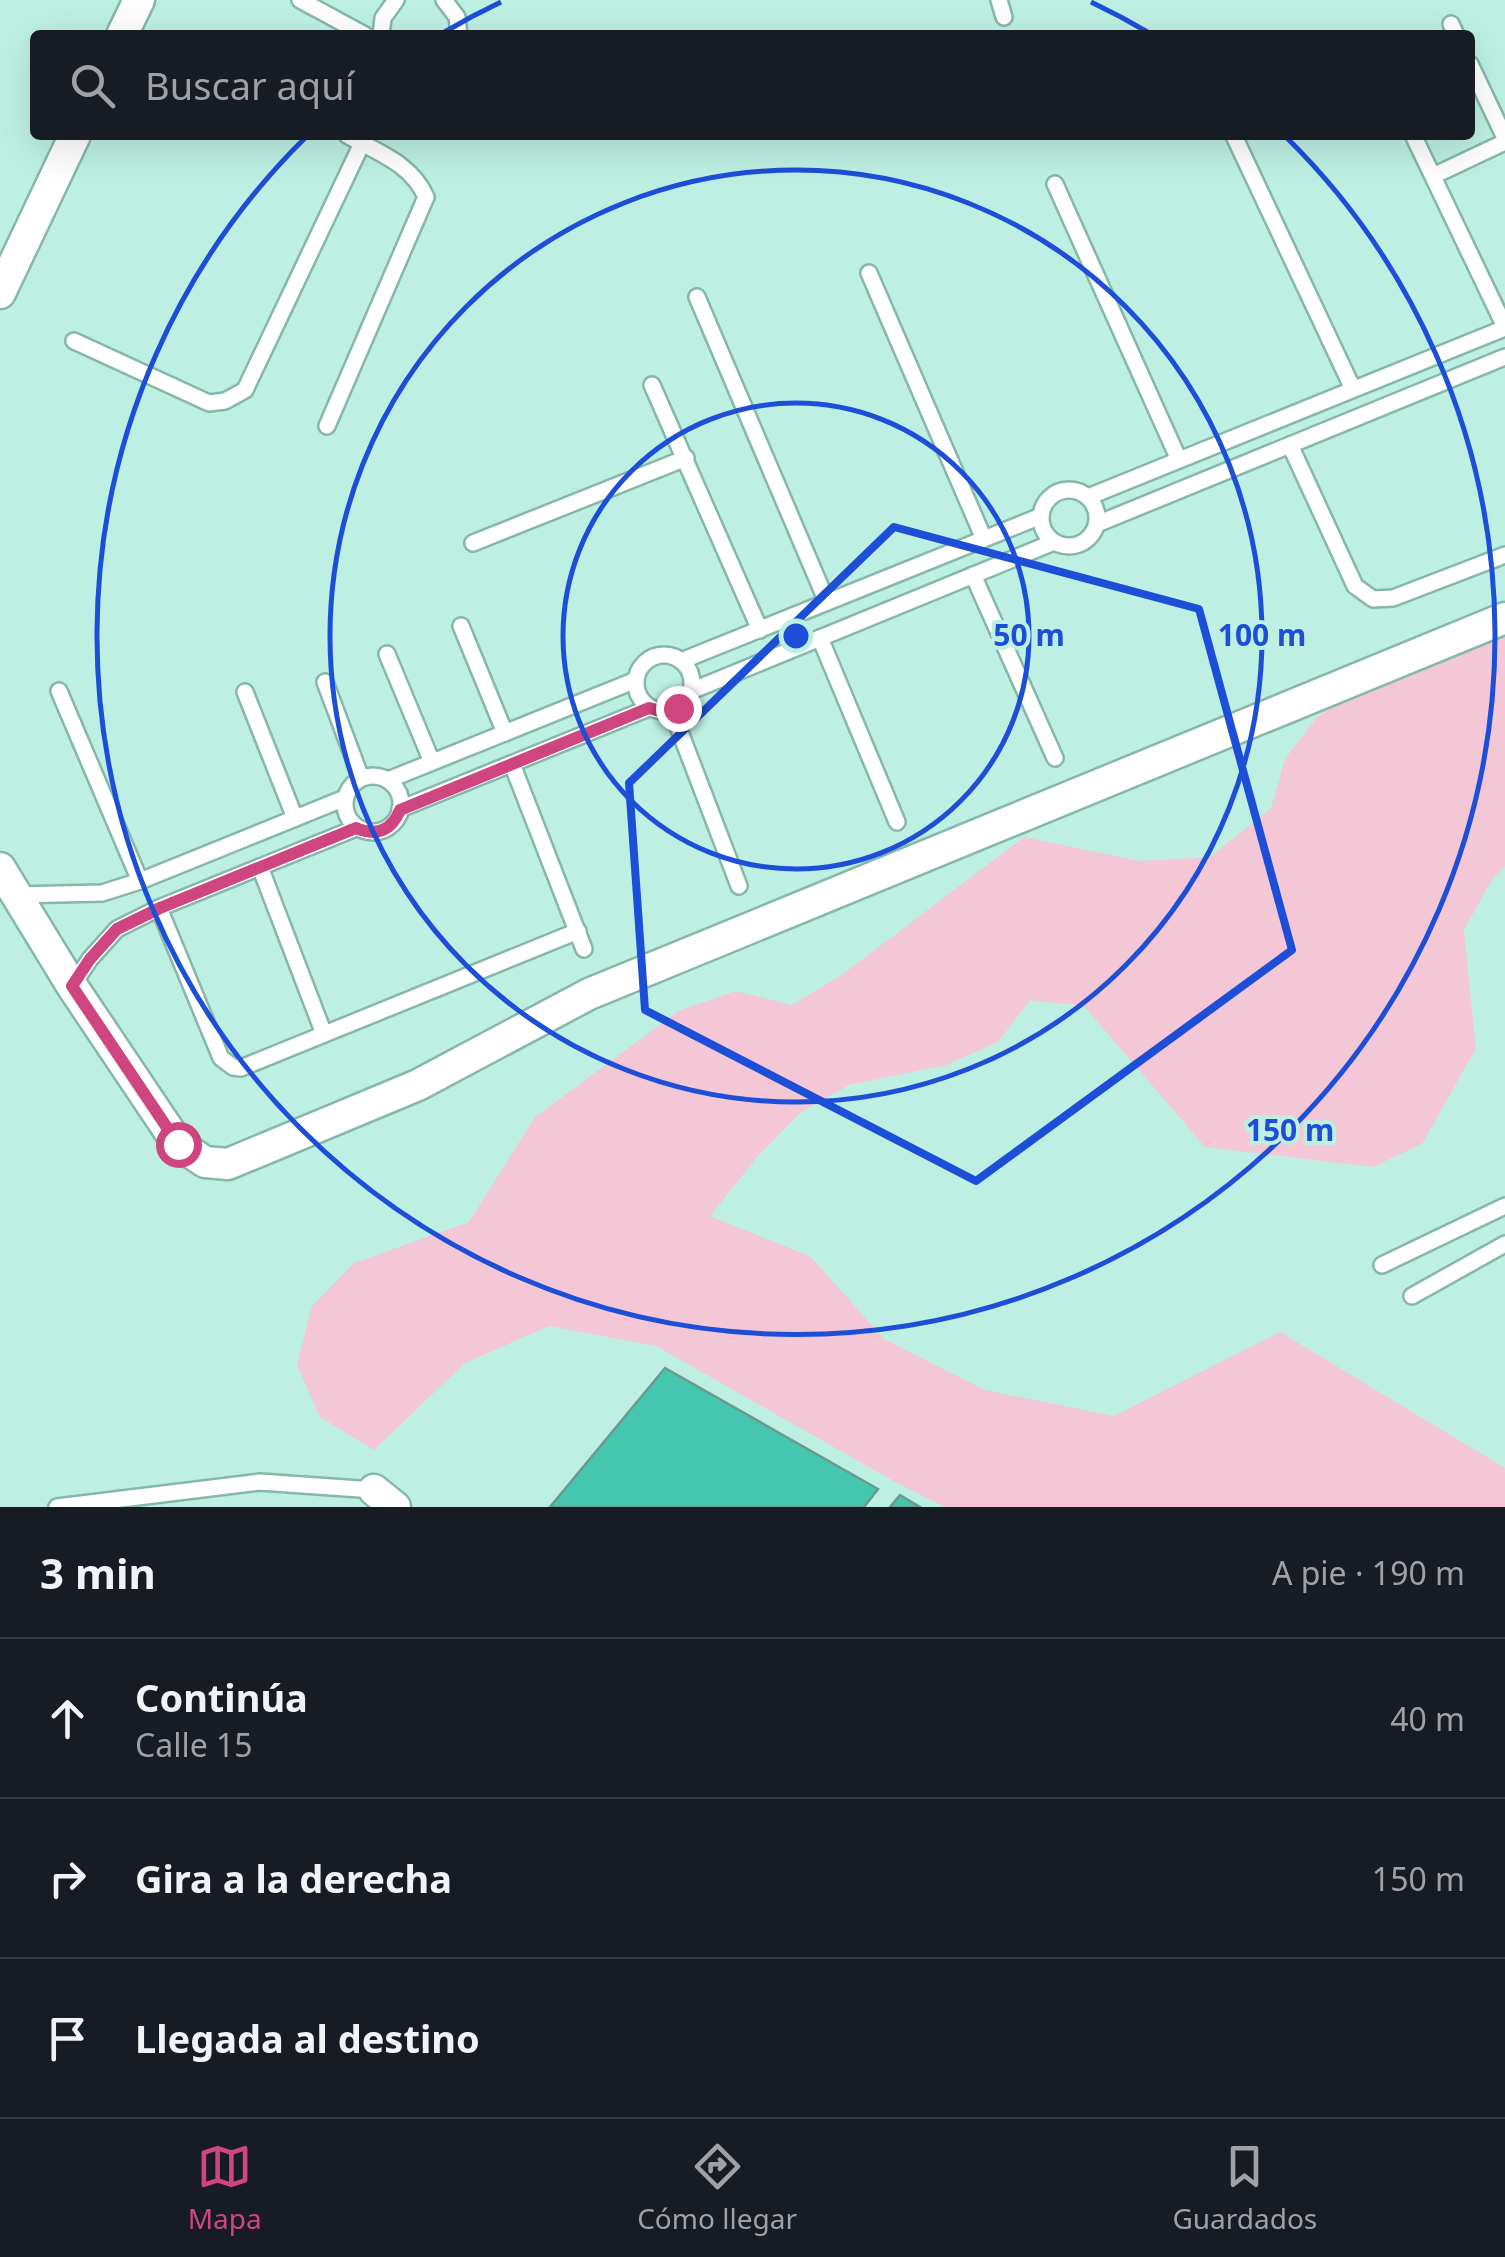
<!DOCTYPE html>
<html lang="es">
<meta charset="utf-8">
<style>
:root{--surface:#171b24;--page:#20242c;--text:#f1f3f6;--muted:#9ea1a6;--line:#363941;--accent:#cf4580}
body{margin:0;font-family:"Noto Sans",sans-serif;background:var(--page);color:var(--text)}
.stop{position:absolute;width:30px;height:30px;margin:-22px;border:8px solid #cf4580;border-radius:50%;background:#fff}
.stop.end{background:#cf4580;border-color:#fff;box-shadow:0 2px 10px #0008}
.list{margin:0;padding:0;list-style:none}
h2{display:flex;justify-content:space-between;align-items:center;height:130px;margin:0;padding:0 40px;font-size:42px}
h2 small{font-size:32px;font-weight:400;color:var(--muted)}
.list li{display:grid;grid-template-columns:65px 1fr auto;gap:30px;align-items:center;box-sizing:border-box;height:160px;padding:0 40px;border-top:2px solid var(--line)}
.list b{display:block;font-size:38px;white-space:nowrap}
.list p{margin:0;font-size:32px;white-space:nowrap;color:var(--muted)}
.list em{font-size:32px;font-style:normal;color:var(--muted)}
.icon{flex:none;width:55px;height:55px;fill:none;stroke:currentColor;stroke-width:2;stroke-linecap:round;stroke-linejoin:round}
.map{position:relative;flex:none;width:1505px;height:1507px;overflow:hidden}
.search{position:absolute;background:var(--surface);box-shadow:0 10px 40px #0002;left:30px;right:30px;top:30px;height:110px;display:flex;align-items:center;gap:25px;box-sizing:border-box;padding:0 35px;border-radius:10px;color:var(--muted);font-size:38px}
.sheet{height:610px;background:var(--surface)}
nav{display:flex;justify-content:space-around;align-items:center;box-sizing:border-box;height:140px;border-top:2px solid var(--line);background:var(--surface);font-size:28px;color:var(--muted)}
nav a{display:grid;justify-items:center;gap:5px}
nav .on{color:var(--accent)}
.map>svg:first-child{display:block}
.green{fill:#f3c7d5}
.building{fill:#45c6ae;stroke:#6a9a8e;stroke-width:2.5}
.lines{fill:none;stroke-linecap:round;stroke-linejoin:round}
.service-casing{stroke:#86b7ab;stroke-width:20}
.minor-casing{stroke:#86b7ab;stroke-width:35}
.service{stroke:#fff;stroke-width:15}
.minor{stroke:#fff;stroke-width:30}
.route{stroke:#cf4580;stroke-width:12}
.marked{fill:none;stroke:#1d4ed8;stroke-width:8;stroke-linejoin:round}
.ring{fill:none;stroke:#1d4ed8;stroke-width:5}
.centre{fill:#1d4ed8;stroke:#bdf0e3;stroke-width:5}
.ring-label{font-size:30px;text-anchor:middle;font-weight:bold;fill:#1d4ed8;stroke:#bdf0e3;stroke-width:8;stroke-linejoin:round;paint-order:stroke}
</style>
<div class="map">
<svg width="1505" height="1507" viewBox="0 0 1505 1507">
<rect width="100%" height="100%" fill="#bdf0e3"/>
<path class="green" d="M1505,632V866L1492,879L1464,930L1476,1048L1422,1144L1373,1167L1205,1147L1084,1006L1030,1000L998,1042L946,1065L849,1085L800,1113L757,1157L710,1216L811,1257L884,1339L985,1390L1114,1416L1280,1332L1505,1468V1507H945L897,1483L656,1346L549,1326L465,1363L374,1450L320,1417L297,1365L312,1306L354,1263L469,1222L535,1117L680,1010L736,991L792,1005L843,974L1024,837L1139,861L1210,857L1271,808L1285,759L1316,718L1350,694Z"/>
<g class="building">
<path d="M665,1368L878,1489L864,1507H550Z"/>
<path d="M900,1495L920,1507H890Z"/>
</g>
<g class="lines">
<defs>
<g id="service">
<path d="M300,0L365,35"/>
<path d="M444,0L457,17L459,35"/>
<path d="M999,0L1004,17"/>
<path d="M1451,24L1456,35"/>
<path d="M381,35L383,18L396,0"/>
<path d="M1470,64L1505,138"/>
<path d="M1413,135L1505,327"/>
<path d="M1234,136L1353,389"/>
<path d="M1433,176L1505,142"/>
<path d="M1055,184L1179,460"/>
<path d="M869,273L984,539"/>
<path d="M697,297L827,602"/>
<path d="M74,341L209,403L225,401L245,390L366,135"/>
<path d="M652,385L760,630"/>
<path d="M327,426L426,197C411,163 378,153 347,135"/>
<path d="M1290,445L1355,586L1373,599L1393,598L1505,555"/>
<circle cx="1069" cy="518" r="28"/>
<path d="M1088,497L1505,328"/>
<path d="M1097,524L1505,357"/>
<path d="M473,543L686,458"/>
<path d="M973,575L1055,758"/>
<path d="M461,626L505,733"/>
<path d="M820,638L897,822"/>
<path d="M387,654L432,762"/>
<circle cx="664" cy="683" r="28"/>
<path d="M681,661L1041,516"/>
<path d="M325,682L361,778"/>
<path d="M59,691L140,881"/>
<path d="M691,691L1054,542"/>
<path d="M245,692L295,818"/>
<path d="M672,711L739,886"/>
<path d="M512,764L584,949"/>
<circle cx="373" cy="804" r="28"/>
<path d="M388,780L636,680"/>
<path d="M400,809L649,708"/>
<path d="M260,867L324,1034"/>
<path d="M17,895L102,893L140,881L345,798"/>
<path d="M159,908L221,1058L233,1067L241,1068L578,931"/>
<path d="M72,986L90,959L117,929L159,908L356,828"/>
<path d="M1382,1265L1505,1206"/>
<path d="M1412,1296L1505,1244"/>
<path d="M57,1507L260,1482L374,1490"/>
</g>
<g id="minor">
<path d="M122,35L139,0"/>
<path d="M0,293L75,135"/>
<path d="M0,868L72,986L178,1144L205,1162L228,1164L418,1085L589,994L1505,618"/>
<path d="M374,1490L395,1507"/>
</g>
</defs>
<use href="#service" class="service-casing"/>
<use href="#minor" class="minor-casing"/>
<use href="#service" class="service"/>
<use href="#minor" class="minor"/>
</g>
<g class="lines">
<path class="route" d="M178,1144L72,986L90,959L117,929L160,908L356,828C377,837 392,830 400,810L649,708L664,712L678,708"/>
</g>
<path class="marked" d="M894,527L1199,609L1292,950L976,1181L645,1010L629,783Z"/>
<g class="ring">
<circle cx="796" cy="636" r="233"/>
<circle cx="796" cy="636" r="466"/>
<path d="M441 34A699 699 0 0 1 501 2M1091 2A699 699 0 0 1 1151 34M1286 137A699 699 0 1 1 306 137"/>
</g>
<circle cx="796" cy="636" r="15" class="centre"/>
<g class="ring-label">
<text x="1029" y="646">50 m</text>
<text x="1262" y="646">100 m</text>
<text x="1290" y="1141">150 m</text>
</g>
</svg>
<div class="stop" style="left:178px;top:1144px"></div>
<div class="stop end" style="left:678px;top:708px"></div>
<div class="search"><svg class="icon" aria-label="search" viewBox="0 0 24 24"><circle cx="10" cy="10" r="6"/><path d="M15 15l6 6"/></svg>Buscar aquí</div>
</div>
<section class="sheet">
<h2>3 min<small>A pie · 190 m</small></h2>
<ul class="list">
<li><svg class="icon" aria-label="ahead" viewBox="0 0 24 24"><path d="M12 20V5M6 11l6-6 6 6"/></svg><div><b>Continúa</b><p>Calle 15</p></div><em>40 m</em></li>
<li><svg class="icon" aria-label="right" viewBox="0 0 24 24"><path d="M7 20v-9h11M14 6l5 5-5 5"/></svg><div><b>Gira a la derecha</b></div><em>150 m</em></li>
<li><svg class="icon" aria-label="arrive" viewBox="0 0 24 24"><path d="M6 21V4h12l-3 4 3 4H6"/></svg><div><b>Llegada al destino</b></div></li>
</ul>
</section>
<nav>
<a class="on"><svg class="icon" aria-label="map" viewBox="0 0 24 24"><path d="M3 6l6-2 6 2 6-2v14l-6 2-6-2-6 2zM9 4v14M15 6v14"/></svg>Mapa</a>
<a><svg class="icon" aria-label="directions" viewBox="0 0 24 24"><path d="M12 3l9 9-9 9-9-9zM9 14v-3h6M13 9l2 2-2 2"/></svg>Cómo llegar</a>
<a><svg class="icon" aria-label="saved" viewBox="0 0 24 24"><path d="M7 4h10v16l-5-4-5 4z"/></svg>Guardados</a>
</nav>
